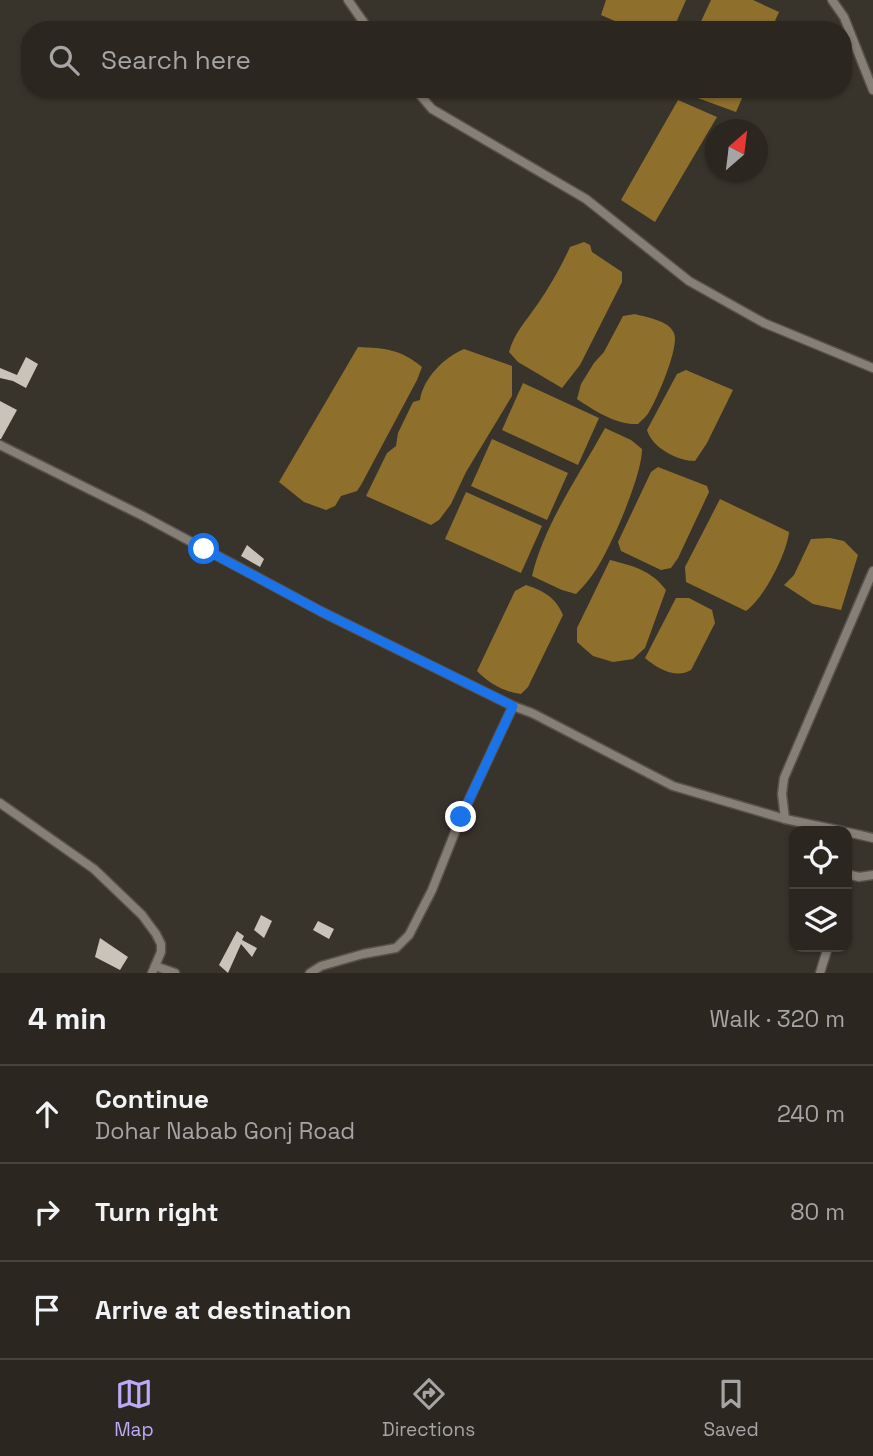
<!DOCTYPE html>
<meta charset="utf-8">
<style>
:root{--surface:#2b2720;--page:#37332d;--text:#f1f3f6;--muted:#a6a5a5;--line:#47443e;--accent:#baaaf7}
body{margin:0;font-family:"Space Grotesk",sans-serif;background:var(--page);color:var(--text)}
.controls{position:absolute;right:21px;bottom:21px;display:grid;overflow:hidden;border-radius:14px;box-shadow:0 2px 5px #0004}
.controls button{width:63px;height:63px;display:grid;place-items:center;padding:0;border:0;border-bottom:2px solid var(--line);background:var(--surface);color:var(--text);font:35px sans-serif}
.compass{position:absolute;left:705px;top:119px;width:63px;height:63px;border-radius:50%;background:var(--surface);box-shadow:0 2px 5px #0004;rotate:28deg}
.stop{position:absolute;width:21px;height:21px;margin:-16px;border:5px solid #1a73e8;border-radius:50%;background:#fff}
.stop.end{background:#1a73e8;border-color:#fff;box-shadow:0 2px 7px #0008}
.list{margin:0;padding:0;list-style:none}
h2{display:flex;justify-content:space-between;align-items:center;height:91px;margin:0;padding:0 28px;font-size:30px}
h2 small{font-size:23px;font-weight:400;color:var(--muted)}
.list li{display:grid;grid-template-columns:46px 1fr auto;gap:21px;align-items:center;box-sizing:border-box;height:98px;padding:0 28px;border-top:2px solid var(--line)}
.list b{display:block;font-size:26px;white-space:nowrap}
.list p{margin:0;font-size:23px;white-space:nowrap;color:var(--muted)}
.list em{font-size:23px;font-style:normal;color:var(--muted)}
.icon{flex:none;width:38px;height:38px;fill:none;stroke:currentColor;stroke-width:2;stroke-linecap:round;stroke-linejoin:round}
.map{position:relative;flex:none;width:873px;height:973px;overflow:hidden}
.search{position:absolute;background:var(--surface);box-shadow:0 2px 5px #0004;left:21px;right:21px;top:21px;height:77px;display:flex;align-items:center;gap:18px;box-sizing:border-box;padding:0 24px;border-radius:28px;color:var(--muted);font-size:26px}
.sheet{height:385px;background:var(--surface)}
nav{display:flex;justify-content:space-around;align-items:center;box-sizing:border-box;height:98px;border-top:2px solid var(--line);background:var(--surface);font-size:19px;color:var(--muted)}
nav a{display:grid;justify-items:center;gap:4px}
nav .on{color:var(--accent)}
.map>svg:first-child{display:block}
.water{fill:#8f6f2c}
.building{fill:#c9c3b9}
.lines{fill:none;stroke-linecap:round;stroke-linejoin:round}
.street-casing{stroke:#56524b;stroke-width:11}
.street{stroke:#857f76;stroke-width:8}
.route{stroke:#1a73e8;stroke-width:9}
</style>
<div class="map">
<svg width="873" height="973" viewBox="0 0 873 973">
<rect width="100%" height="100%" fill="#39342b"/>
<g class="water">
<path d="M606,0H686L675,25C649,35 625,26 601,15Z"/>
<path d="M711,0H753L779,12L771,30H697Z"/>
<path d="M673,89H746L736,112Z"/>
<path d="M678,100L717,117L655,222L621,200Z"/>
<path d="M584,242L590,245L592,252L622,272V282L580,365L562,388L518,362L509,352C514,333 526,321 537,305C550,286 561,267 570,247Z"/>
<path d="M635,314C648,318 668,320 674,333C680,346 657,399 649,412C647,416 642,420 638,424C616,425 595,411 577,399L581,384L594,363L604,352L623,316Z"/>
<path d="M358,347C385,348 400,349 422,367L417,380L361,485L357,491L341,496L335,506L326,510L304,502L279,482Z"/>
<path d="M464,349L512,366V396L466,472L451,504L439,520L431,525L366,496L387,453L396,446L398,433L413,402L420,400C423,379 444,357 464,349Z"/>
<path d="M686,370L733,390L707,443L695,461C678,461 652,448 647,430L677,374Z"/>
<path d="M523,383L599,418L578,465L502,430Z"/>
<path d="M605,428L631,440L642,449C642,475 614,539 600,563C594,574 585,585 576,594L562,590L532,576C545,522 579,476 605,428Z"/>
<path d="M492,439L568,473L547,520L471,486Z"/>
<path d="M658,467L707,486L709,492L678,558L671,568L661,570L621,551L618,542L651,472Z"/>
<path d="M466,492L542,526L521,573L445,539Z"/>
<path d="M720,499L789,532C787,553 764,598 746,611L686,582L685,567Z"/>
<path d="M830,538L844,541L858,555L841,610L813,604L784,585L794,575L811,539Z"/>
<path d="M610,560C633,566 651,570 666,590L645,648L633,659L613,662L593,656L577,642V628Z"/>
<path d="M526,585C544,591 555,597 563,615L528,687L521,694C504,692 489,683 477,671L515,591Z"/>
<path d="M676,598H689L712,610L715,623L691,670C676,679 658,669 645,658Z"/>
</g>
<g class="building">
<path d="M26,357L38,364L26,388L13,381L0,378V368L17,375Z"/>
<path d="M0,401L17,410L1,439H0Z"/>
<path d="M247,545L264,559L260,567L241,556Z"/>
<path d="M261,915L272,921L264,938L254,930Z"/>
<path d="M318,921L334,929L329,939L313,930Z"/>
<path d="M237,931L244,936L242,940L257,948L252,957L241,944L228,973L219,965Z"/>
<path d="M100,938L128,957L120,970L95,957Z"/>
</g>
<g class="lines">
<defs>
<g id="street">
<path d="M348,0L369,30"/>
<path d="M832,0L844,17L873,90"/>
<path d="M415,89L432,109L586,199L689,281L764,323L873,368"/>
<path d="M0,445L143,516L322,612L513,706L532,713L673,786L785,819L842,831"/>
<path d="M0,803L94,869L142,915L156,934L161,944V952L152,973"/>
<path d="M785,819L782,794L784,778L873,571"/>
<path d="M847,832L873,838"/>
<path d="M847,874L859,877L873,875"/>
<path d="M155,966L175,973"/>
<path d="M310,973L321,966L363,954L396,948L409,935L432,890L461,817L513,706"/>
<path d="M820,973L828,947"/>
</g>
</defs>
<use href="#street" class="street-casing"/>
<use href="#street" class="street"/>
</g>
<g class="lines">
<path class="route" d="M204,549L322,612L513,706L461,817"/>
</g>
</svg>
<div class="controls">
<button><svg class="icon" aria-label="locate" viewBox="0 0 24 24"><circle cx="12" cy="12" r="6"/><path d="M12 2v4M12 18v4M2 12h4M18 12h4"/></svg></button>
<button><svg class="icon" aria-label="layers" viewBox="0 0 24 24"><path d="M12 4l9 5-9 5-9-5zM3 14l9 5 9-5"/></svg></button>
</div>
<svg class="compass" viewBox="-18 -18 36 36"><path d="M0-13l5 13h-10z" fill="#e53935"/><path d="M0 13l5-13h-10z" fill="#a6a5a5"/></svg>
<div class="stop" style="left:204px;top:549px"></div>
<div class="stop end" style="left:461px;top:817px"></div>
<div class="search"><svg class="icon" aria-label="search" viewBox="0 0 24 24"><circle cx="10" cy="10" r="6"/><path d="M15 15l6 6"/></svg>Search here</div>
</div>
<section class="sheet">
<h2>4 min<small>Walk · 320 m</small></h2>
<ul class="list">
<li><svg class="icon" aria-label="ahead" viewBox="0 0 24 24"><path d="M12 20V5M6 11l6-6 6 6"/></svg><div><b>Continue</b><p>Dohar Nabab Gonj Road</p></div><em>240 m</em></li>
<li><svg class="icon" aria-label="right" viewBox="0 0 24 24"><path d="M7 20v-9h11M14 6l5 5-5 5"/></svg><div><b>Turn right</b></div><em>80 m</em></li>
<li><svg class="icon" aria-label="arrive" viewBox="0 0 24 24"><path d="M6 21V4h12l-3 4 3 4H6"/></svg><div><b>Arrive at destination</b></div></li>
</ul>
</section>
<nav>
<a class="on"><svg class="icon" aria-label="map" viewBox="0 0 24 24"><path d="M3 6l6-2 6 2 6-2v14l-6 2-6-2-6 2zM9 4v14M15 6v14"/></svg>Map</a>
<a><svg class="icon" aria-label="directions" viewBox="0 0 24 24"><path d="M12 3l9 9-9 9-9-9zM9 14v-3h6M13 9l2 2-2 2"/></svg>Directions</a>
<a><svg class="icon" aria-label="saved" viewBox="0 0 24 24"><path d="M7 4h10v16l-5-4-5 4z"/></svg>Saved</a>
</nav>
